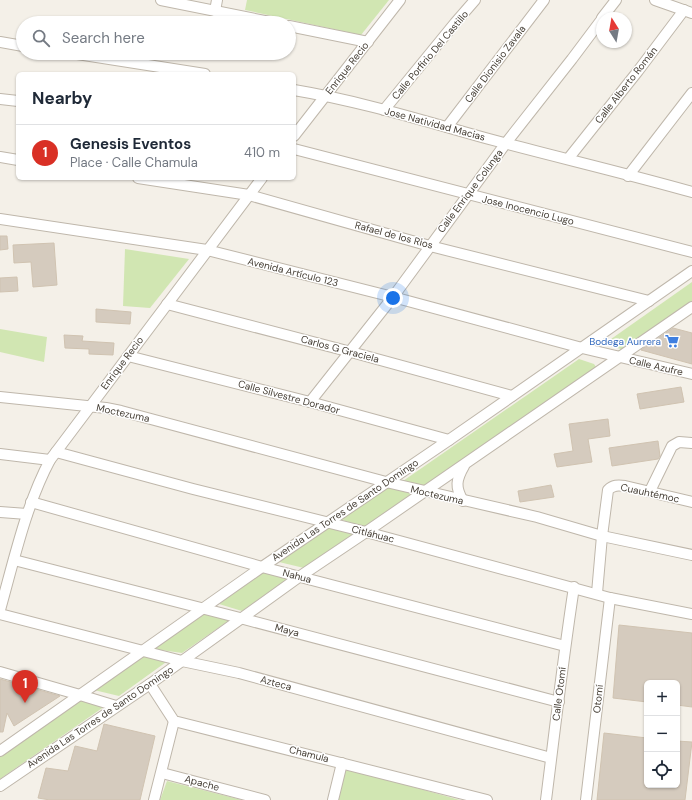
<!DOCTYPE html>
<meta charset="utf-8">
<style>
:root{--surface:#fff;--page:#f6f6f7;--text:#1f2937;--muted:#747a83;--line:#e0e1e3;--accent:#d93025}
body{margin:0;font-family:"DM Sans",sans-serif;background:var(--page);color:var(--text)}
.controls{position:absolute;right:12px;bottom:12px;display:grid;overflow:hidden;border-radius:6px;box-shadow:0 1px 3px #0004}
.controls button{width:36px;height:36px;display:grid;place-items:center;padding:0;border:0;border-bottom:1px solid var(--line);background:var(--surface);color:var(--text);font:20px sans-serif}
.compass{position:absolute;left:596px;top:12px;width:36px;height:36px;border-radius:50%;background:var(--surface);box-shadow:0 1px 3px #0004;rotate:349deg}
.you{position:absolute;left:393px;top:298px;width:14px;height:14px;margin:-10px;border:3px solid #fff;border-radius:50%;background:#1a73e8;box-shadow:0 0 0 6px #1a73e833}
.badge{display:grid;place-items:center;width:26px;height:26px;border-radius:50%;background:var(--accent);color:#fff;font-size:13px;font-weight:700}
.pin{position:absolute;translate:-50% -33px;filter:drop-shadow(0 1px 2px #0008)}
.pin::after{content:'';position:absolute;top:21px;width:14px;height:12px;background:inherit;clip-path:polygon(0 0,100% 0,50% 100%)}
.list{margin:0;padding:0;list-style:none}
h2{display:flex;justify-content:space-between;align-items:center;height:52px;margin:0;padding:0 16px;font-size:17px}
h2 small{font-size:13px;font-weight:400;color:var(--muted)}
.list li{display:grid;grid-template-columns:26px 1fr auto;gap:12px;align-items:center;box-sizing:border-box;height:56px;padding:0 16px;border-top:1px solid var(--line)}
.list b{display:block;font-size:15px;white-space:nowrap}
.list p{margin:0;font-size:13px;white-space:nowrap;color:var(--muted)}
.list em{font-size:13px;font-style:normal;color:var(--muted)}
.icon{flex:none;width:22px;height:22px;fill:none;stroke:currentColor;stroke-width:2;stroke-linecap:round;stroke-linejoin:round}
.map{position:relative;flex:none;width:692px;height:800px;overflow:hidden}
.search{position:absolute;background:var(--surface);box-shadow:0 1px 3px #0004;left:16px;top:16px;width:280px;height:44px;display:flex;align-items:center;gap:10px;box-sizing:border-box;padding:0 14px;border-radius:22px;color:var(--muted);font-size:15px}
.panel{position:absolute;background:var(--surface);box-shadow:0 1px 3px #0004;left:16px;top:72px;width:280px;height:108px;border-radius:6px}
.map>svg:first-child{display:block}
.green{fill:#d1e6b2}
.building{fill:#d5cbbe;stroke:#d0c3b1}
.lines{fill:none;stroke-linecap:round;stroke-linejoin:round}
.minor-casing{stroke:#bfb7ab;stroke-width:12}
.minor{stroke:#fff;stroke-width:10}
.labels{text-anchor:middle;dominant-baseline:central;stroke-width:3;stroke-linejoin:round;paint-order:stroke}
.street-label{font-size:10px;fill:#474037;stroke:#fff}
.shop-label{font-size:10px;fill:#366cbe;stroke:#fff;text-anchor:end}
</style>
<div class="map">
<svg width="692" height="800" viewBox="0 0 692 800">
<rect width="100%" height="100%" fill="#f4f0e8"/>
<g class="green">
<path d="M247,0H389L361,35L245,10Z"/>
<path d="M125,249L189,259L150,308L123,306Z"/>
<path d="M692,282V302L624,350L604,344Z"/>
<path d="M0,329L47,337L44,362L0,352Z"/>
<path d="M579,359L594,364L596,367L595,370L425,488L403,481Z"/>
<path d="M387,486L414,492L365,527L339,519Z"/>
<path d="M329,527L353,534L304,568L279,562Z"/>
<path d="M265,571L289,578L242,611L219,604Z"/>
<path d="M208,611L234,617L182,653L154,649Z"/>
<path d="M145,655L169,660L119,696L94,690Z"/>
<path d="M82,696L108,704L0,779V755Z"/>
<path d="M348,769L460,800H338L345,772Z"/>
<path d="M167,781L242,800H160Z"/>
</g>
<g class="building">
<path d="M0,236H7L8,249L0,250Z"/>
<path d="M54,243L57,285L33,287L31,262L14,263L13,245Z"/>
<path d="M17,277L18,291L0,292V278Z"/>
<path d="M96,309L131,312L130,324L96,322Z"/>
<path d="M673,328L692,333V364L641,350Z"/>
<path d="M64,335L83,336L82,341L114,343L113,355L89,354V349L65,348Z"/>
<path d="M681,387L684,402L640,409L637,394Z"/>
<path d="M608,419L610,436L588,439L592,462L557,467L554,454L573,451L569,424Z"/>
<path d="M658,441L660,456L658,459L612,466L609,448Z"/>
<path d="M551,485L554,497L520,502L518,491Z"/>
<path d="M619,625L692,633V707L677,705V683H647V702L613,698Z"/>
<path d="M0,679L60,696L14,726L7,713L3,732H0Z"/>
<path d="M104,724L155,736L140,800H50L38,798L46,768L68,771L75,746L97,751Z"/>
<path d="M604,733L647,738V785H677V741L692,742L685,800H597Z"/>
</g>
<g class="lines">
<defs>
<g id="minor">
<path d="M161,0L275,23"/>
<path d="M655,0L692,13"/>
<path d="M215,11L217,0"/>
<path d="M602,18L616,0"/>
<path d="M289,26L368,42"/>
<path d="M0,42L23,46"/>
<path d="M71,53L205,74"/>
<path d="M294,90C360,101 424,121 489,139C556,157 625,173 692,192"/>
<path d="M0,99L18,101"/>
<path d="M384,110L455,23L475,0"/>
<path d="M447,127L544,0"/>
<path d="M294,136L400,0"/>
<path d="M294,149L692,252"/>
<path d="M0,157L18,160"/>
<path d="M568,159L638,71L684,10"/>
<path d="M628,176L692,93"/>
<path d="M138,178L249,195L430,246L649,301"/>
<path d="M0,219L207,250L393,297L582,348L692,374"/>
<path d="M167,304L351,352L512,396"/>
<path d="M128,356L310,402L449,440"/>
<path d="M0,397L106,408L121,411L386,482L537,517L602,536L692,555"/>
<path d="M310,402L393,297L506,143L572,59L602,19"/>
<path d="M56,452L193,489L366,532L610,598L692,614"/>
<path d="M0,454L50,460"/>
<path d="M650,491L672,446L679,442L692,443"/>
<path d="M463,501C455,487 456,480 464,466"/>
<path d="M31,502L262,567L565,646"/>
<path d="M0,512L27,514"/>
<path d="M14,560L240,618L559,702"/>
<path d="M597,593L602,536L608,490C613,485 618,485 625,486L692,502"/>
<path d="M0,610C14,560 26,505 50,460L262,178"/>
<path d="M0,614L182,661L239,673L551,758"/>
<path d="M0,672L80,695L116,706"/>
<path d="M150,684L174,721L487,800"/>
<path d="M0,751L262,567L449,440L692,271"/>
<path d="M162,773L265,800"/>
<path d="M0,786L150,684L299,577L366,532L692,307"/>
<path d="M154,800L174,721"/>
<path d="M333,800L342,763"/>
<path d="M546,800C555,729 563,658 574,587"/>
<path d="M586,800L610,598"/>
</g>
</defs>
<use href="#minor" class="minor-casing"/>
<use href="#minor" class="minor"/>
</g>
<defs>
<symbol id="supermarket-bare" viewBox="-9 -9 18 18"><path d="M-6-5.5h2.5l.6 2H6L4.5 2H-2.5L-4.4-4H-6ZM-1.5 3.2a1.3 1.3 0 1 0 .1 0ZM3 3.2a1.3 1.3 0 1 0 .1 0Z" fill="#3f7fe0" stroke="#fff" stroke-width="2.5" paint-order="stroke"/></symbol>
</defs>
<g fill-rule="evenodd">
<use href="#supermarket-bare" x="662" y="331" width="20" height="20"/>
</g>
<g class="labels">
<g class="street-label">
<text transform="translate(430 55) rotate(-50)">Calle Porfirio Del Castillo</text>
<text transform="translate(495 64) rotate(-53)">Calle Dionisio Zavala</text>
<text transform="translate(347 68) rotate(-52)">Enrique Recio</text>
<text transform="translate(626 85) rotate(-52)">Calle Alberto Román</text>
<text transform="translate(435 124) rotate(15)">Jose Natividad Macias</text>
<text transform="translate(470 191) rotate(-53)">Calle Enrique Colunga</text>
<text transform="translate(528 210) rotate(14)">Jose Inocencio Lugo</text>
<text transform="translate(394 235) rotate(15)">Rafael de los Rios</text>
<text transform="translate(293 272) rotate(14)">Avenida Artículo 123</text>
<text transform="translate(340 349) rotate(15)">Carlos G Graciela</text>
<text transform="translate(122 363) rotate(-53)">Enrique Recio</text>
<text transform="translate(656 366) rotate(13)">Calle Azufre</text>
<text transform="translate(289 397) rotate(15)">Calle Silvestre Dorador</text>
<text transform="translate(123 413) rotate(12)">Moctezuma</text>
<text transform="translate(650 493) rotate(12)">Cuauhtémoc</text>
<text transform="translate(437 495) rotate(13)">Moctezuma</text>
<text transform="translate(345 510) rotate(-34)">Avenida Las Torres de Santo Domingo</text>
<text transform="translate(373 534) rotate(14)">Citláhuac</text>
<text transform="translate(297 576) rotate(15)">Nahua</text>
<text transform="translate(287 630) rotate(15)">Maya</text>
<text transform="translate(276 683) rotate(15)">Azteca</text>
<text transform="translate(559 694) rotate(-83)">Calle Otomí</text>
<text transform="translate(598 699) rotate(-84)">Otomí</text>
<text transform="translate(100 717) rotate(-34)">Avenida Las Torres de Santo Domingo</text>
<text transform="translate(309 754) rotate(14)">Chamula</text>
<text transform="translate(202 783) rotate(15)">Apache</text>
</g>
<g class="shop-label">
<text x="661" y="341">Bodega Aurrera</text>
</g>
</g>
</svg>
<div class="controls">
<button>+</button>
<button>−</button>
<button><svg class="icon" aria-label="locate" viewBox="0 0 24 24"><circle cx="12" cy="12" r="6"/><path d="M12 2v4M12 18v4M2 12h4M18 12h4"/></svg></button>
</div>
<svg class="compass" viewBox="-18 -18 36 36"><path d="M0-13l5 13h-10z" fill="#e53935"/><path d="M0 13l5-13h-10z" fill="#747a83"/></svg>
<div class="you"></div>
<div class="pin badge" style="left:25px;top:703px">1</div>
<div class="search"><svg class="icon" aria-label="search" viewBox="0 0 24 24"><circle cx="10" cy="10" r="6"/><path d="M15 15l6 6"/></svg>Search here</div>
<section class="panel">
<h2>Nearby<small></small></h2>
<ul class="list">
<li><span class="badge">1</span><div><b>Genesis Eventos</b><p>Place · Calle Chamula</p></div><em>410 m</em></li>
</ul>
</section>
</div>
